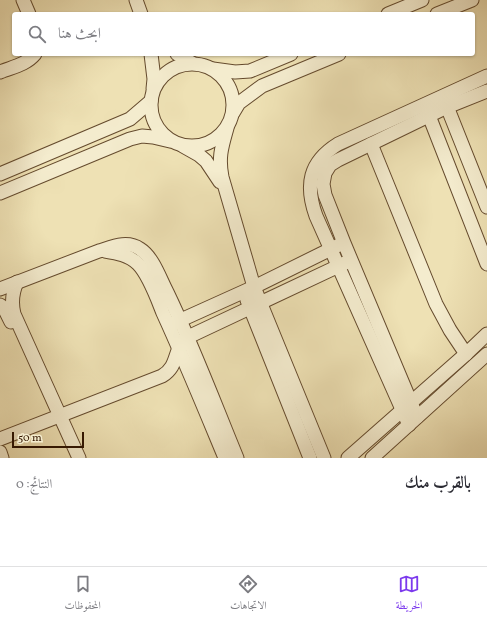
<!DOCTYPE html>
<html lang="ar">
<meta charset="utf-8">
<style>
:root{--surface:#fff;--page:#f2f2f3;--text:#2b2b33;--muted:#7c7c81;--line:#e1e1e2;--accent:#7c3aed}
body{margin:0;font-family:Vollkorn,Amiri,serif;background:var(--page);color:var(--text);direction:rtl}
.scale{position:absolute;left:12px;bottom:10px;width:72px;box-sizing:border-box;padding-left:4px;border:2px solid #371902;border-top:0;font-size:11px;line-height:14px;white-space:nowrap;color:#371902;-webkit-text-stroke:3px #f4ecce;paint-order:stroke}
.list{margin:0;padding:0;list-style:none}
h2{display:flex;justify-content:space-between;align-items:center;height:52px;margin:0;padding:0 16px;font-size:17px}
h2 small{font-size:13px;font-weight:400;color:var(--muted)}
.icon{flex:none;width:22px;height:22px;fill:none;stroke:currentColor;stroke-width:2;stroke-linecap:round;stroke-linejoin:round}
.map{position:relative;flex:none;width:487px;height:458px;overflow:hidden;direction:ltr}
.search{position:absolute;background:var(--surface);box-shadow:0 1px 3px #0004;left:12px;right:12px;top:12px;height:44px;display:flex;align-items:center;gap:10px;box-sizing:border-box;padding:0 14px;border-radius:4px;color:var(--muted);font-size:15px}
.sheet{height:108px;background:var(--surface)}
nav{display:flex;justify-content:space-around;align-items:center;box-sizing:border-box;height:56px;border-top:1px solid var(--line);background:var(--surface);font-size:11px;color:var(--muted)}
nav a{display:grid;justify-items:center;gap:2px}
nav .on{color:var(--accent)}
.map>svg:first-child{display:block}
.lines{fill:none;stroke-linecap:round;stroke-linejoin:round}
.minor-casing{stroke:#654b2e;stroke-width:15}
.minor{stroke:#f4ecce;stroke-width:13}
</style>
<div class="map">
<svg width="487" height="458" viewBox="0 0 487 458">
<rect width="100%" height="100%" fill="#eee1b4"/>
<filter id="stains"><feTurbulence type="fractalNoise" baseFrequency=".005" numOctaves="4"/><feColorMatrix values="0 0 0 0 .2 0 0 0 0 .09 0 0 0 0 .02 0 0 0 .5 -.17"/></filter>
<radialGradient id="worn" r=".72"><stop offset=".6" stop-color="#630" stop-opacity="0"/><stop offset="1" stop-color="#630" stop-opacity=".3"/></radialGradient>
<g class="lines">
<defs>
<g id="minor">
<path d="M23,0L29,14"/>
<path d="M136,0L141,14"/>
<path d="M388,14L422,0"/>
<path d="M437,14L472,0"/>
<path d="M151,54L154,79L153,89"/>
<path d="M177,54L192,63"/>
<circle cx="192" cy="105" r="41"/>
<path d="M213,69L235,72L250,71L291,54"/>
<path d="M0,72C12,67 26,65 35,54"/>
<path d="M444,99L487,207"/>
<path d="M426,108L487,264"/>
<path d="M233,113L239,103L262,86L339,54"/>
<path d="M227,128C222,146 218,157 222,177L254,287L324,458"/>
<path d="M371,144L436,304L450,330L466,354"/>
<path d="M183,146L199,155L206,161L220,182"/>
<path d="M0,174L130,119L151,101"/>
<path d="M0,193L130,139L142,136L153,137L170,141"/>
<path d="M105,251C117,253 129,255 138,264C149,275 157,298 163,313C185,361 205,410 225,458"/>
<path d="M17,282C12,293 11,302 14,314L79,458"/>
<path d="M0,289L99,251C112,247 127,240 140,249C153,257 160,279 167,292C193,346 214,402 237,458"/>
<path d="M247,300L310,458"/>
<path d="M0,305L4,308L11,322"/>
<path d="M172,324L254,287L339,245"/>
<path d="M417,417L344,243L325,195L323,184L325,173L330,165L338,160L447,107L487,91"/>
<path d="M409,425L316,216C305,185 309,162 338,144L487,76"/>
<path d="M0,439L162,376C180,365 172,349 188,337L345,263"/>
<path d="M0,452L2,458"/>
<path d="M348,458L466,354L487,334"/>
<path d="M372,458L487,354"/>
</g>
</defs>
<use href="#minor" class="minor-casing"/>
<use href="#minor" class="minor"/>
</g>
<rect width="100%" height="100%" filter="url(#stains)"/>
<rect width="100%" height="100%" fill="url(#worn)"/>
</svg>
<div class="scale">50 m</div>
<div class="search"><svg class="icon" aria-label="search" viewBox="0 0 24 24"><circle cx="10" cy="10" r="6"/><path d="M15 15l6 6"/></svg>ابحث هنا</div>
</div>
<section class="sheet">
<h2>بالقرب منك<small>النتائج: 0</small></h2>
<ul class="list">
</ul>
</section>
<nav>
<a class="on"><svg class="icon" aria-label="map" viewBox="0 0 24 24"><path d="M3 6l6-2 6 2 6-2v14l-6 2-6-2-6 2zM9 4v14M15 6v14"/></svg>الخريطة</a>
<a><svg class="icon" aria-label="directions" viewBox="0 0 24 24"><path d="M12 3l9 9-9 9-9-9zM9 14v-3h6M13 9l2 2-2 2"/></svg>الاتجاهات</a>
<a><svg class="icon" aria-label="saved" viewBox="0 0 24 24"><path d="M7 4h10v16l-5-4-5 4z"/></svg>المحفوظات</a>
</nav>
